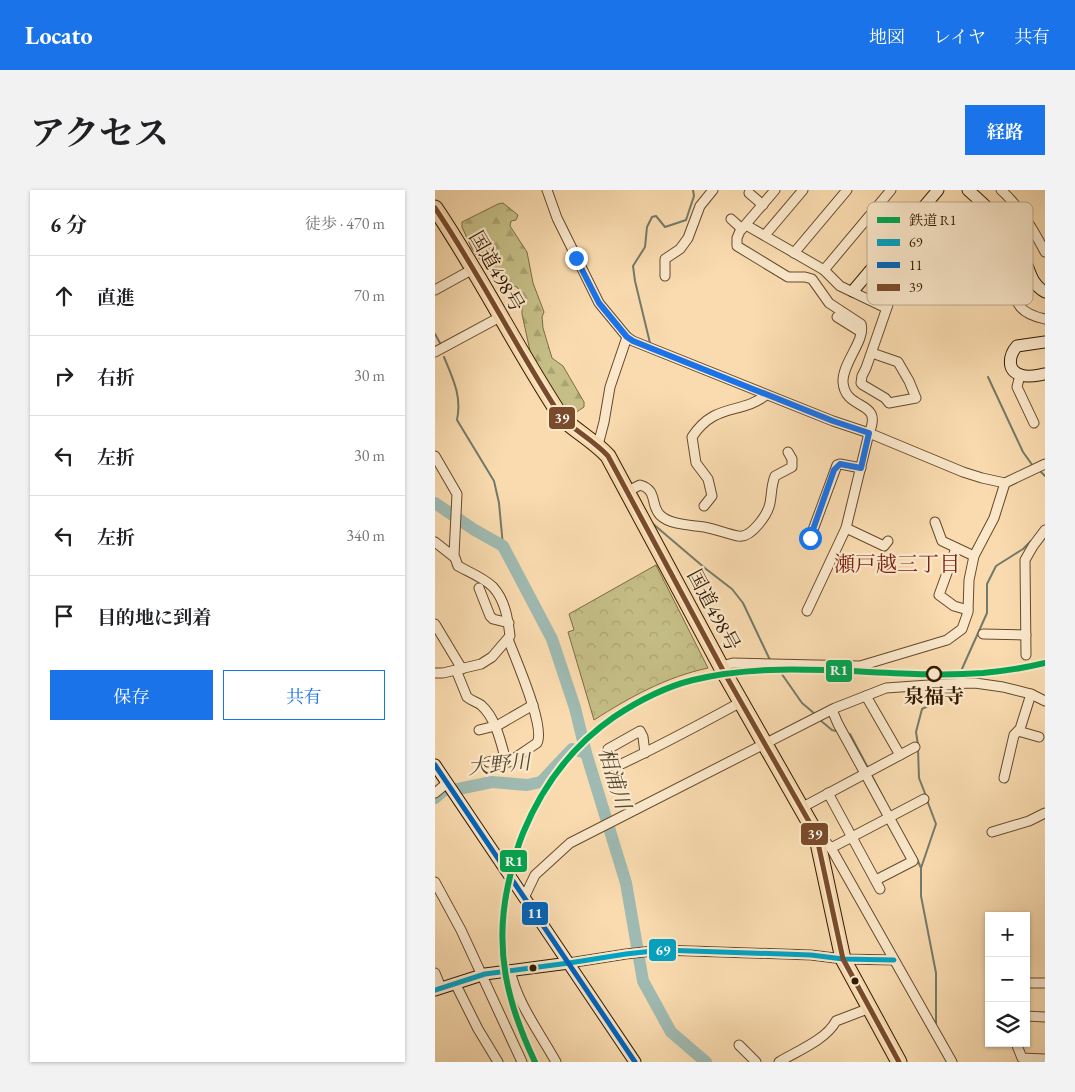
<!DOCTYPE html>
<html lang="ja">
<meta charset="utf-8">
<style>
:root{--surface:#fff;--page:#f2f2f2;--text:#202124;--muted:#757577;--line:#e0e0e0;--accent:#1a73e8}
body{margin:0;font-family:"EB Garamond","Noto Serif JP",serif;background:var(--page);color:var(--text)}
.controls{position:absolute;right:15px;bottom:15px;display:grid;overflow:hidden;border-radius:0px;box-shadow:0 1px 4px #0004}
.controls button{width:45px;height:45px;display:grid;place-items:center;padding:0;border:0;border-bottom:1px solid var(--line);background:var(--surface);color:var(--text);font:25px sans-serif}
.stop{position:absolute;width:15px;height:15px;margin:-11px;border:4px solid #1a73e8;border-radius:50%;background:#fff}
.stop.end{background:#1a73e8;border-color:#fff;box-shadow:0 1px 5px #0008}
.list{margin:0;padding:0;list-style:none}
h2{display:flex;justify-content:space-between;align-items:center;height:65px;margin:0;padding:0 20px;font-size:21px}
h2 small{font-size:16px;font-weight:400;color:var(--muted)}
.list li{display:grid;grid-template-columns:32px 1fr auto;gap:15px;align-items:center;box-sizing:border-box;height:80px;padding:0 20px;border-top:1px solid var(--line)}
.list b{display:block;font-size:19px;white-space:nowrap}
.list em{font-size:16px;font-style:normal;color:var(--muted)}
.actions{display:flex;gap:10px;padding:15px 20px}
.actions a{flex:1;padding:11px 0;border:1px solid var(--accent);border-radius:0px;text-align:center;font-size:18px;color:var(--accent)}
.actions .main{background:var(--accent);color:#fff}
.icon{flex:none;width:28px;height:28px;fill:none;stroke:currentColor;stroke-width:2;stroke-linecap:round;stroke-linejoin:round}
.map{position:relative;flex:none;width:610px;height:872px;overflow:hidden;border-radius:0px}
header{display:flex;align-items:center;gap:30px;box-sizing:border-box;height:70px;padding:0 25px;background:var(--accent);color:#fff}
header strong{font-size:24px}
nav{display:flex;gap:28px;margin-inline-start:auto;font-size:18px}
.intro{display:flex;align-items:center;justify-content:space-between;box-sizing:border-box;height:120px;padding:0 30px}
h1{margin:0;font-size:35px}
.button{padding:12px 22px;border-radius:0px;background:var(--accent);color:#fff;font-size:18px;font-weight:700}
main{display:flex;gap:30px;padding:0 30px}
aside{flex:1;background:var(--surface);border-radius:0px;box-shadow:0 1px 4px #0004}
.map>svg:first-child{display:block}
.forest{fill:url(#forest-firs);stroke:#7c6c44}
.park{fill:url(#park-crowns);stroke:#7c6c44}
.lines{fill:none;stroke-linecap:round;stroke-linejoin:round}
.stream{stroke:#737a6b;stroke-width:2}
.river{stroke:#9fbab2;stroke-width:12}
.street-casing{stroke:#644a2c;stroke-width:11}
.secondary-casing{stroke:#321a01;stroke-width:13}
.highway-casing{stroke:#321a01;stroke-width:17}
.street{stroke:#fbe8cb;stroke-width:9}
.secondary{stroke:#fbe8cb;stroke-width:11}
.highway{stroke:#f9dbaf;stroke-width:15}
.bus-1-casing{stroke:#fbe8cb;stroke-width:9}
.bus-2-casing{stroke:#fbe8cb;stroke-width:9}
.bus-3-casing{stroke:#fbe8cb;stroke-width:9}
.bus-1{stroke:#02a2c4;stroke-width:5}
.bus-2{stroke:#0065bd;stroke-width:5}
.bus-3{stroke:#7a4b2a;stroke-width:5}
.rail-1-casing{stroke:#fbe8cb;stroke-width:10}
.rail-1{stroke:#00a651;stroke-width:6}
.route{stroke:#1a73e8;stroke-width:6}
.stop-dot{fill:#fbe8cb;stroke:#321a01;stroke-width:2.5}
.bus-dot{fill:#321a01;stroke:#fbe8cb;stroke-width:2}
.labels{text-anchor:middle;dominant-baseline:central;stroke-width:4.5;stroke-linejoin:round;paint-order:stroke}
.street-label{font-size:20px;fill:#321a01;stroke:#fbe8cb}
.stop-label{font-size:20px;font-weight:bold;fill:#321a01;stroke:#fbe8cb}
.neighbourhood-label{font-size:21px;fill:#7a1f14;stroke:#fbe8cb}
.water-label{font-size:21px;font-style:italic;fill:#534a36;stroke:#fbe8cb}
.key{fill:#fbe8cb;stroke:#bfaa8e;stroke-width:1}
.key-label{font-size:14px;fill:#321a01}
.line-badge{stroke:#fbe8cb;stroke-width:2}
.badge-label{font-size:14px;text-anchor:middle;font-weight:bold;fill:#fff}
</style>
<header>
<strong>Locato</strong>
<nav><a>地図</a><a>レイヤ</a><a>共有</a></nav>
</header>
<div class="intro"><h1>アクセス</h1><a class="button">経路</a></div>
<main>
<aside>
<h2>6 分<small>徒歩 · 470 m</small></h2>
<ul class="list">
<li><svg class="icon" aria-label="ahead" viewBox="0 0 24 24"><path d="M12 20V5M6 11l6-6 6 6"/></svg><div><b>直進</b></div><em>70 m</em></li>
<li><svg class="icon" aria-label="right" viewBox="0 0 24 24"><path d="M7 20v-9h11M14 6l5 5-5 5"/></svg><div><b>右折</b></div><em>30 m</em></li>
<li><svg class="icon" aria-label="left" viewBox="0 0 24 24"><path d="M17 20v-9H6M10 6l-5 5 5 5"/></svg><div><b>左折</b></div><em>30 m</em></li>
<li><svg class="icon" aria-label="left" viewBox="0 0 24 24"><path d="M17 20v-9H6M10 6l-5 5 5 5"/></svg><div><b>左折</b></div><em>340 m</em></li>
<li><svg class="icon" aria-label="arrive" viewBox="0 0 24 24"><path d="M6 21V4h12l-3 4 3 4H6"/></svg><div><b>目的地に到着</b></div></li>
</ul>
<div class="actions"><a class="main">保存</a><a>共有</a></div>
</aside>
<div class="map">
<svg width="610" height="872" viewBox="0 0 610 872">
<defs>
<pattern id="forest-firs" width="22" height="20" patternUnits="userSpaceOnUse" patternTransform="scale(1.25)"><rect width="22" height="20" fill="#c5be86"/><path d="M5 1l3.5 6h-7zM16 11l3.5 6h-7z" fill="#aaa372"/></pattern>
<pattern id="park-crowns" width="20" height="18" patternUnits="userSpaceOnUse" patternTransform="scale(1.25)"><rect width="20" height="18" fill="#c5be86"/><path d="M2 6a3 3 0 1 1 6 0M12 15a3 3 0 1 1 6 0" fill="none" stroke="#aaa372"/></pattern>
</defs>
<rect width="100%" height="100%" fill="#f9dbaf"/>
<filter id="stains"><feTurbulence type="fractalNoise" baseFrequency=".004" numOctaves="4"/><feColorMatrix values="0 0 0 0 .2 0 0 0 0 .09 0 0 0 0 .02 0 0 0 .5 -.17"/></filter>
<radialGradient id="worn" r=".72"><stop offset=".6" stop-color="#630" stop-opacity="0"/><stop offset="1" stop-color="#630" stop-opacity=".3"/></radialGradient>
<path class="forest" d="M68,13L83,25L81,30L76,31L75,36L92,62L98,93L109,122L107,127L108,138L117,168L128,176L149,212V217L137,225L129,220L98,175L87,124V105L82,97L72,94L52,79L37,59L27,37V32L63,14Z"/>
<path class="park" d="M221,375L273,478C231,487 195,507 159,530L133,442L139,440L134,424Z"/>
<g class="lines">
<g class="stream">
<path d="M0,144L5,153"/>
<path d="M215,153L200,91L198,76L210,57L212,37L217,27L221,26L230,37L251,30L259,6L258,0"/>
<path d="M9,167C18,189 27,206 22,230L59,291L64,313L68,356"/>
<path d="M553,187L588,262L598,276"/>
<path d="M604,280L610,286"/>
<path d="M217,333L271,379L297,399L308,413L335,470"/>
<path d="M344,480L367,513L380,524"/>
<path d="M522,490L552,423V394L561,376L588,359L596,351"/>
<path d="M385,530L397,540L401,541"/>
<path d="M415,544L432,576"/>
<path d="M483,555L481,542L487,519L521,502L522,497"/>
<path d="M483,559L484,588L491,606"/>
<path d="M437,586L449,609"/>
<path d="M492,610L501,634L486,678V706L501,783V835"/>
<path d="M482,669L486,678"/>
</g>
<g class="river">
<path d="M0,313L38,339L68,356L117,449L140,518L151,563L191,693L208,791L236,842L271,872"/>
<path d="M0,608L9,600L23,599L57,592L92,595L106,592L137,559L151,563"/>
</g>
<defs>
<g id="street">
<path d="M112,0L122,28L164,113L192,147L198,151L398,231L434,243L528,282L547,288L570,293L610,274"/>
<path d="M340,0L305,41L302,48V56L353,87H370L377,89L394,113L426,134C431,150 407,173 408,192C410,222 449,209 434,243L411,338L372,421"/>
<path d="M566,0C585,17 598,39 610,62"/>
<path d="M314,3L328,15"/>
<path d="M296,29L307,39"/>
<path d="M311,35L389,80L405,96L451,118"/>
<path d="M330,45L368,0"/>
<path d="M359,63L412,0"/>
<path d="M389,80L456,0"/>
<path d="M230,86V69L245,59L253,48L265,16L278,0"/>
<path d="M0,100L38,79"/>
<path d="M402,127L426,142"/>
<path d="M0,162L65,127"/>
<path d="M437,163L463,172L474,191L481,208L454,213L450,208L428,195L426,193L427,186L431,178L464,83L518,18C534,31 547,43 558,60C564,69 570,80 574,90C582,114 583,123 610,129"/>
<path d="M585,185L582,197L599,233"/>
<path d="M163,255L169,232L175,197L192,147"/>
<path d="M0,266L22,304L19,365L23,376C34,382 49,388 58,397C70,410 73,429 75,446L57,467L46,474L8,483H0"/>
<path d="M193,301L205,295C223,300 215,315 225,325C235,335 256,335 269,337C281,339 292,344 303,346C316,349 333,324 335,313C337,303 336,296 340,286L357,277V269L353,262"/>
<path d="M269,316L277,306L273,289L261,273L257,247C280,212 306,225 331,205"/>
<path d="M500,332L507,351L539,366"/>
<path d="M411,338L449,356L453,351"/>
<path d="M375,348L402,275L405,274L426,278"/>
<path d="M0,352L19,367"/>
<path d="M521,358L504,405L519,416L533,420"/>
<path d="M44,398L55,426L58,429L74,433"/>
<path d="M0,434L27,479"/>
<path d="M548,444L591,445"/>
<path d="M591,465L590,370L598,356L610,340"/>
<path d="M286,476L298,473L425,476L512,450L527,439L533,422L534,390L539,366L559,328L570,293"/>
<path d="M21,480L32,507C37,511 42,512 46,515C61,528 66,553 71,571L74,572L102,553C111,537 80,468 73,449"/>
<path d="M431,506L465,565"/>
<path d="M397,520L403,534L478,671L441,690"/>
<path d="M60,537L98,515"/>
<path d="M44,540L60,536"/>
<path d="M583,541L604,547"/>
<path d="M210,563L208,547L205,541L173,559L180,577C223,557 264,535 306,512"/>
<path d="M53,572L70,568"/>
<path d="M569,588L579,545L585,539L596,504"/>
<path d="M0,603L12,593"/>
<path d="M393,603L445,699"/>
<path d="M366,618L480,557"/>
<path d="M557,642L594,631L610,623"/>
<path d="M383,643L396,658L517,872"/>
<path d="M396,658L489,609"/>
<path d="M0,692L26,740L87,872"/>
<path d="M89,708L100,685L135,653L400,518L451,498L508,494L540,493L568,497L596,504L610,511"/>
<path d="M134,773L191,764L227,760L376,765L408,769L459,770"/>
<path d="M75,780C82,813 105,843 121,872"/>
<path d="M0,783L6,798"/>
<path d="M20,793L43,839L63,872"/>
<path d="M591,793H610"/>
<path d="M591,826L610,827"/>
<path d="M581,853L587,868L610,869"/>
<path d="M304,855L321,872"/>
<path d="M344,872C362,861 391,850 401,831L435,818"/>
</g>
<g id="secondary">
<path d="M533,0C556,20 578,41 590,70C595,82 597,95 610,102"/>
<path d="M418,101L503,0"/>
<path d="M610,152L582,156C574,165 571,181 586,185C593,188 603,185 610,184"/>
<path d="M0,575L200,872"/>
<path d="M0,800L50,784L134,773"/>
</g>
<path id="highway" d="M0,18C46,86 82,160 127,228C142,242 159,251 173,266L290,484L376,635L383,653L408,769L464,872"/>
</defs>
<use href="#street" class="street-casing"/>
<use href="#secondary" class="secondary-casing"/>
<use href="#highway" class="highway-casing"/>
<use href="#street" class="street"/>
<use href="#secondary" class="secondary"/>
<use href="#highway" class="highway"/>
<defs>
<path id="bus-1" d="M0,800L50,784L134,773L191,764L227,760L376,765L408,769L459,770"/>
<path id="bus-2" d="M0,575L200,872"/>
<path id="bus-3" d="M0,18C46,86 82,160 127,228C142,242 159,251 173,266L290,484L376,635L383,653L408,769L464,872"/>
</defs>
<use href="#bus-1" class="bus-1-casing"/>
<use href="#bus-2" class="bus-2-casing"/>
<use href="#bus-3" class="bus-3-casing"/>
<use href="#bus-1" class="bus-1"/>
<use href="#bus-2" class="bus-2"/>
<use href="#bus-3" class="bus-3"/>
<defs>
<path id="rail-1" d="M100,872C72,813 59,760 73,695C77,677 81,660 88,643C107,597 137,556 179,527C203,511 230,497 258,490C353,467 452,490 548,483C569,481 590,478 610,473"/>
</defs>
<use href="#rail-1" class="rail-1-casing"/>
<use href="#rail-1" class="rail-1"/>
</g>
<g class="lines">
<path class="route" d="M141,68L164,113L192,147L198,151L398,231L434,243L426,278L405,274L399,280L375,348"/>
</g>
<circle class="stop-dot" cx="499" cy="484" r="7"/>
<g class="bus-dot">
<circle cx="98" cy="778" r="4.5"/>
<circle cx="420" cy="791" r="4.5"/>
</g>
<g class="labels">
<g class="street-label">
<text transform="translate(62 81) rotate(60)">国道498号</text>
<text transform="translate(279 420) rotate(62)">国道498号</text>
</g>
<g class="stop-label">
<text x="499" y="506">泉福寺</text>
</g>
<g class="neighbourhood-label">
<text x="462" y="373">瀬戸越三丁目</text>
</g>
<g class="water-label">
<text transform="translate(64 574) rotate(-5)">大野川</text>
<text transform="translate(180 588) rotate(73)">相浦川</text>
</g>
</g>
<rect x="432" y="12" width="166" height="103" rx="8" class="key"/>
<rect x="442" y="27" width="23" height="6" fill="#00a651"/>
<rect x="442" y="49" width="23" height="7" fill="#02a2c4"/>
<rect x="442" y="72" width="23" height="6" fill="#0065bd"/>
<rect x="442" y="94" width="23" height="7" fill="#7a4b2a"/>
<g class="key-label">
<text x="474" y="35">鉄道 R1</text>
<text x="474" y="57">69</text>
<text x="474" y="80">11</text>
<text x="474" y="102">39</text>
</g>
<g class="line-badge">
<rect x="113" y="216" width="28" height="24" rx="5" fill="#7a4b2a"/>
<rect x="390" y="469" width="28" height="24" rx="5" fill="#00a651"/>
<rect x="365" y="632" width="29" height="24" rx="5" fill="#7a4b2a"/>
<rect x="64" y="659" width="29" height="24" rx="5" fill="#00a651"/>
<rect x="86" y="711" width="28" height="25" rx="5" fill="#0065bd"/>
<rect x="213" y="748" width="29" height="24" rx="5" fill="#02a2c4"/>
</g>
<g class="badge-label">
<text x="127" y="233">39</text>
<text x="404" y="485">R1</text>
<text x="380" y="649">39</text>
<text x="79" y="676">R1</text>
<text x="100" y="728">11</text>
<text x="228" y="765">69</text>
</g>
<rect width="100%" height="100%" filter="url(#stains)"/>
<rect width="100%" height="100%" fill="url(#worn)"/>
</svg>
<div class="controls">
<button>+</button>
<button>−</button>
<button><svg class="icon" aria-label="layers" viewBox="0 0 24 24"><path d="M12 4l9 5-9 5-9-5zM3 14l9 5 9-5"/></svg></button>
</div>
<div class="stop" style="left:375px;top:348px"></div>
<div class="stop end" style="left:141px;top:68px"></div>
</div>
</main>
